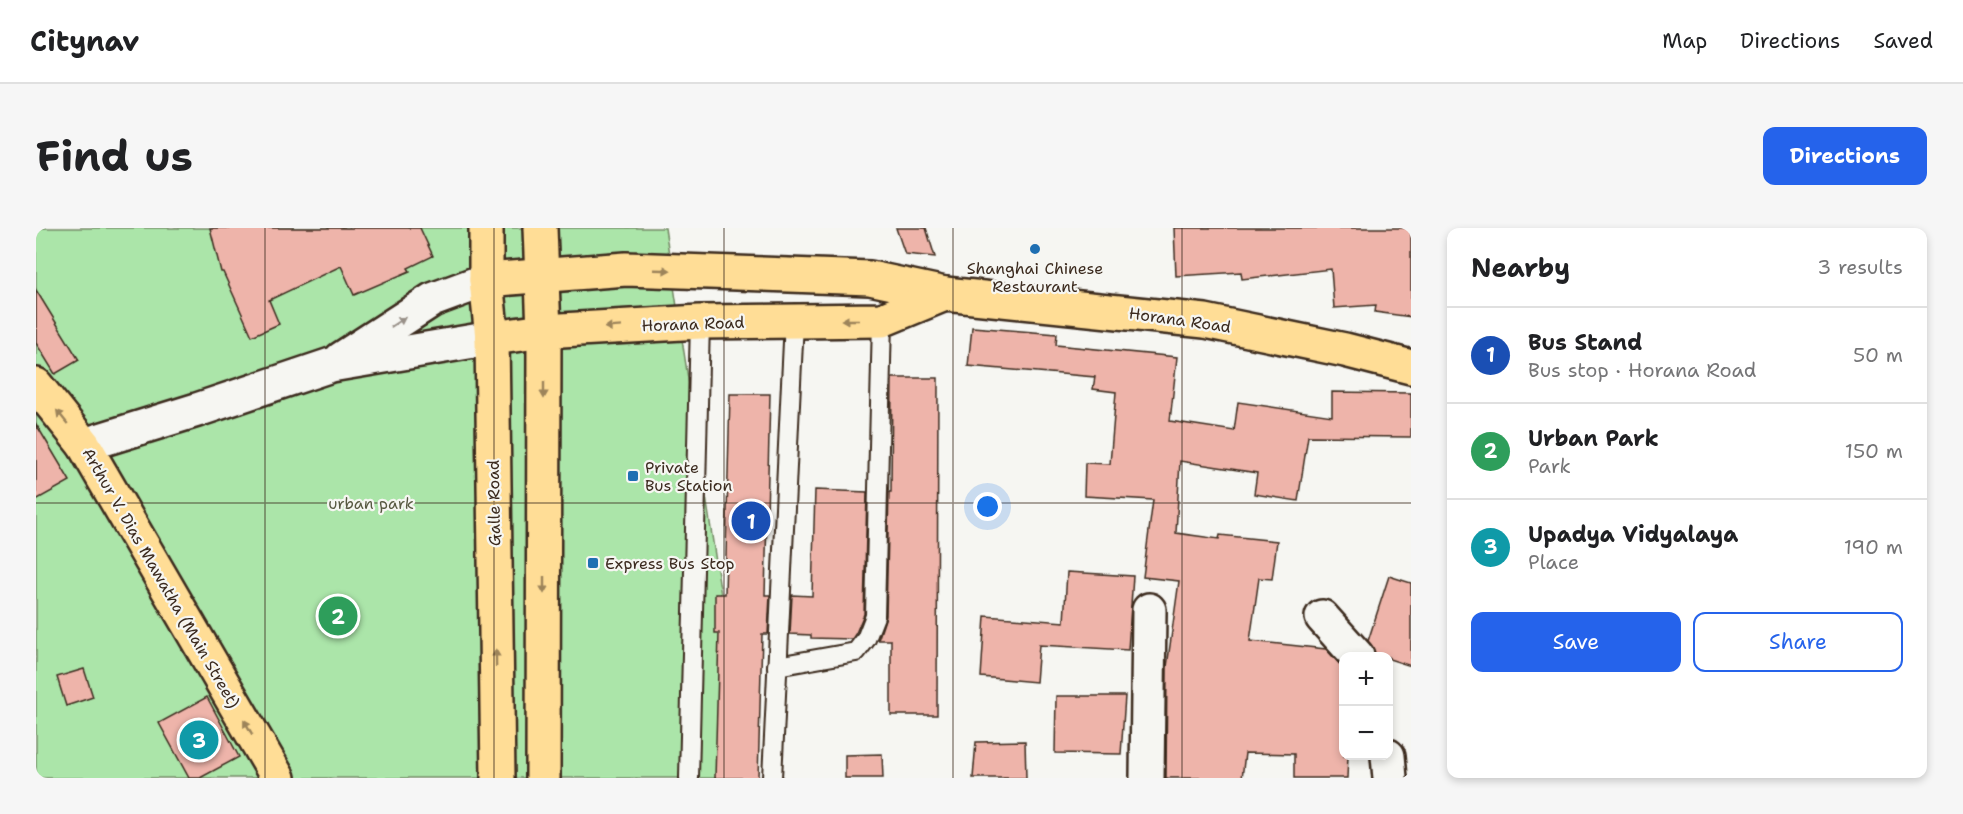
<!DOCTYPE html>
<meta charset="utf-8">
<style>
:root{--surface:#fff;--page:#f6f6f6;--text:#202124;--muted:#757577;--line:#e0e0e0;--accent:#2563eb}
body{margin:0;font-family:"Shantell Sans",sans-serif;background:var(--page);color:var(--text)}
.controls{position:absolute;right:18px;bottom:18px;display:grid;overflow:hidden;border-radius:12px;box-shadow:0 3px 9px #0003}
.controls button{width:54px;height:54px;display:grid;place-items:center;padding:0;border:0;border-bottom:2px solid var(--line);background:var(--surface);color:var(--text);font:30px sans-serif}
.you{position:absolute;left:952px;top:279px;width:21px;height:21px;margin:-15px;border:4px solid #fff;border-radius:50%;background:#1a73e8;box-shadow:0 0 0 9px #1a73e833}
.badge{display:grid;place-items:center;width:39px;height:39px;border-radius:50%;background:var(--accent);color:#fff;font-size:20px;font-weight:700}
.pin{position:absolute;translate:-50% -50%;border:3px solid #fff;box-shadow:0 2px 6px #0006}
.list{margin:0;padding:0;list-style:none}
h2{display:flex;justify-content:space-between;align-items:center;height:78px;margin:0;padding:0 24px;font-size:26px}
h2 small{font-size:20px;font-weight:400;color:var(--muted)}
.list li{display:grid;grid-template-columns:39px 1fr auto;gap:18px;align-items:center;box-sizing:border-box;height:96px;padding:0 24px;border-top:2px solid var(--line)}
.list b{display:block;font-size:22px;white-space:nowrap}
.list p{margin:0;font-size:20px;white-space:nowrap;color:var(--muted)}
.list em{font-size:20px;font-style:normal;color:var(--muted)}
.actions{display:flex;gap:12px;padding:18px 24px}
.actions a{flex:1;padding:14px 0;border:2px solid var(--accent);border-radius:12px;text-align:center;font-size:21px;color:var(--accent)}
.actions .main{background:var(--accent);color:#fff}
.map{position:relative;flex:none;width:1375px;height:550px;overflow:hidden;border-radius:12px}
header{display:flex;align-items:center;gap:36px;box-sizing:border-box;height:84px;padding:0 30px;background:var(--surface);border-bottom:2px solid var(--line)}
header strong{font-size:28px}
nav{display:flex;gap:33px;margin-inline-start:auto;font-size:21px}
.intro{display:flex;align-items:center;justify-content:space-between;box-sizing:border-box;height:144px;padding:0 36px}
h1{margin:0;font-size:42px}
.button{padding:15px 27px;border-radius:12px;background:var(--accent);color:#fff;font-size:21px;font-weight:700}
main{display:flex;gap:36px;padding:0 36px}
aside{flex:1;background:var(--surface);border-radius:12px;box-shadow:0 3px 9px #0003}
.map>svg:first-child{display:block}
.green{fill:#abe5a9;stroke:#738864;stroke-width:1.5}
.building{fill:#eeb4aa;stroke:#3b2a1e;stroke-width:1.5}
.lines{fill:none;stroke-linecap:round;stroke-linejoin:round}
.lane-casing{stroke:#3b2a1e;stroke-width:22}
.street-casing{stroke:#3b2a1e;stroke-width:38}
.secondary-casing{stroke:#3b2a1e;stroke-width:38}
.primary-casing{stroke:#3b2a1e;stroke-width:38}
.highway-casing{stroke:#3b2a1e;stroke-width:38}
.lane{stroke:#f6f6f2;stroke-width:18}
.street{stroke:#f6f6f2;stroke-width:33}
.secondary{stroke:#f6f6f2;stroke-width:33}
.primary{stroke:#ffdd96;stroke-width:33}
.highway{stroke:#ffdd96;stroke-width:33}
.oneway{fill:#9d845a}
.oneway2{fill:#989088}
.grid{fill:none;stroke:#3b2a1e;stroke-width:1.5;stroke-opacity:0.55}
.poi-dot{fill:#1f6fb2;stroke:#f6f6f2;stroke-width:2}
.labels{text-anchor:middle;dominant-baseline:central;stroke-width:4.5;stroke-linejoin:round;paint-order:stroke}
.poi-label{font-size:16px;fill:#3b2a1e;stroke:#f6f6f2;text-anchor:start}
.street-label{font-size:16px;fill:#3b2a1e;stroke:#f6f6f2}
.park-label{font-size:16px;fill:#575941;stroke:#f6f6f2}
</style>
<header>
<strong>Citynav</strong>
<nav><a>Map</a><a>Directions</a><a>Saved</a></nav>
</header>
<div class="intro"><h1>Find us</h1><a class="button">Directions</a></div>
<main>
<div class="map">
<svg width="1375" height="550" viewBox="0 0 1375 550">
<rect width="100%" height="100%" fill="#f6f6f2"/>
<filter id="ink" filterUnits="userSpaceOnUse"><feTurbulence type="fractalNoise" baseFrequency=".0167" numOctaves="2"/><feDisplacementMap in="SourceGraphic" scale="12" xChannelSelector="R" yChannelSelector="G"/><feConvolveMatrix kernelMatrix="1 2 1 2 8 2 1 2 1" color-interpolation-filters="sRGB"/></filter>
<g filter="url(#ink)">
<path class="green" d="M0,0H629L713,550H0Z"/>
<g class="building">
<path d="M174,0H384L397,28L372,40L374,43L318,67L305,38L233,72L243,96L216,108L187,44H185Z"/>
<path d="M860,0H890L899,29L869,26Z"/>
<path d="M1138,0H1375V89L1339,84L1340,77L1298,80L1295,41L1206,51L1205,44L1140,48Z"/>
<path d="M0,62L43,132L19,146L0,115Z"/>
<path d="M936,99L1021,106L1020,117L1141,129L1134,193L1198,203L1202,174L1296,188V164L1375,165V209L1272,208L1262,273L1218,266L1221,245L1144,233L1140,305L1183,311L1184,307L1241,313L1236,351L1223,350L1214,413L1290,421L1308,441V528H1312L1311,550H1258V526L1209,525L1206,550H1130L1131,439L1143,353L1107,349L1117,272L1048,268L1049,235L1074,236L1080,164L1057,161L1059,149L932,138Z"/>
<path d="M856,150H902L901,487H855V412H842L850,388L853,264H855Z"/>
<path d="M694,166H734L729,367H734L732,406H726L722,550H679L683,405H679V366H689Z"/>
<path d="M0,196L34,253L0,272Z"/>
<path d="M779,262L831,264L828,386L820,405L816,411L775,410V407L754,406L756,367L776,368Z"/>
<path d="M1031,344L1097,348L1092,422L1003,417L1000,454L945,449L949,388L1028,394Z"/>
<path d="M1353,348L1375,355V438L1353,431V429L1339,427L1332,413Z"/>
<path d="M48,441L57,469L30,478L21,449Z"/>
<path d="M1020,468H1089L1085,526L1019,525Z"/>
<path d="M171,469L203,529L164,550H153L123,495Z"/>
<path d="M989,513L990,550H937L940,514Z"/>
<path d="M846,526L847,550H809V527Z"/>
</g>
<g class="lines">
<defs>
<g id="lane">
<path d="M741,438L820,424L830,411L839,388L846,92"/>
<path d="M653,550L664,94"/>
<path d="M736,550L758,93"/>
</g>
<g id="street">
<path d="M1286,389L1321,428"/>
<path d="M1352,528L1354,550"/>
<path d="M1111,550L1113,382"/>
</g>
<g id="secondary">
<path d="M305,131L396,72L450,52"/>
<path d="M48,217L161,182L295,137L456,110"/>
</g>
<path id="primary" d="M0,157L48,217L242,550"/>
<g id="highway">
<path d="M450,0V52L456,110L462,550"/>
<path d="M504,0L508,103L507,550"/>
<path d="M450,52L590,41L834,50L909,66L1169,93L1309,122L1375,139"/>
<path d="M456,110L508,103L664,94L846,92L909,66"/>
</g>
</defs>
<use href="#lane" class="lane-casing"/>
<use href="#street" class="street-casing"/>
<use href="#secondary" class="secondary-casing"/>
<use href="#primary" class="primary-casing"/>
<use href="#highway" class="highway-casing"/>
<use href="#lane" class="lane"/>
<use href="#street" class="street"/>
<use href="#secondary" class="secondary"/>
<use href="#primary" class="primary"/>
<use href="#highway" class="highway"/>
</g>
<defs><path id="oneway-solid" d="M-6-.8H1V-3.2L6.5 0L1 3.2V.8H-6Z" transform="scale(1.5)"/></defs>
<g class="oneway">
<use href="#oneway-solid" transform="translate(626 42) rotate(2)"/>
<use href="#oneway-solid" transform="translate(814 92) rotate(180)"/>
<use href="#oneway-solid" transform="translate(577 99) rotate(176)"/>
<use href="#oneway-solid" transform="translate(508 162) rotate(90)"/>
<use href="#oneway-solid" transform="translate(26 189) rotate(-129)"/>
<use href="#oneway-solid" transform="translate(508 357) rotate(90)"/>
<use href="#oneway-solid" transform="translate(460 430) rotate(-91)"/>
<use href="#oneway-solid" transform="translate(212 499) rotate(-120)"/>
</g>
<use class="oneway2" href="#oneway-solid" transform="translate(362 94) rotate(-33)"/>
</g>
<path class="grid" d="M229,0V550M458,0V550M688,0V550M917,0V550M1146,0V550M0,275H1375"/>
<g class="poi-dot">
<circle cx="999" cy="21" r="6"/>
<rect x="591" y="242" width="12" height="12" rx="3"/>
<rect x="551" y="329" width="12" height="12" rx="3"/>
</g>
<g class="labels">
<g class="poi-label">
<text x="999" y="40" text-anchor="middle">Shanghai Chinese<tspan x="999" dy="18">Restaurant</tspan></text>
<text x="609" y="239">Private<tspan x="609" dy="18">Bus Station</tspan></text>
<text x="569" y="335">Express Bus Stop</text>
</g>
<g class="street-label">
<text transform="translate(1144 92) rotate(8)">Horana Road</text>
<text transform="translate(657 96) rotate(-2)">Horana Road</text>
<text transform="translate(458 275) rotate(-91)">Galle Road</text>
<text transform="translate(125 350) rotate(60)">Arthur V. Dias Mawatha (Main Street)</text>
</g>
<g class="park-label">
<text x="335" y="275">urban park</text>
</g>
</g>
</svg>
<div class="controls">
<button>+</button>
<button>−</button>
</div>
<div class="you"></div>
<div class="pin badge" style="left:715px;top:293px;background:#1a4fb4">1</div>
<div class="pin badge" style="left:302px;top:388px;background:#2e9e5b">2</div>
<div class="pin badge" style="left:163px;top:512px;background:#0f9aa8">3</div>
</div>
<aside>
<h2>Nearby<small>3 results</small></h2>
<ul class="list">
<li><span class="badge" style="background:#1a4fb4">1</span><div><b>Bus Stand</b><p>Bus stop · Horana Road</p></div><em>50 m</em></li>
<li><span class="badge" style="background:#2e9e5b">2</span><div><b>Urban Park</b><p>Park</p></div><em>150 m</em></li>
<li><span class="badge" style="background:#0f9aa8">3</span><div><b>Upadya Vidyalaya</b><p>Place</p></div><em>190 m</em></li>
</ul>
<div class="actions"><a class="main">Save</a><a>Share</a></div>
</aside>
</main>
